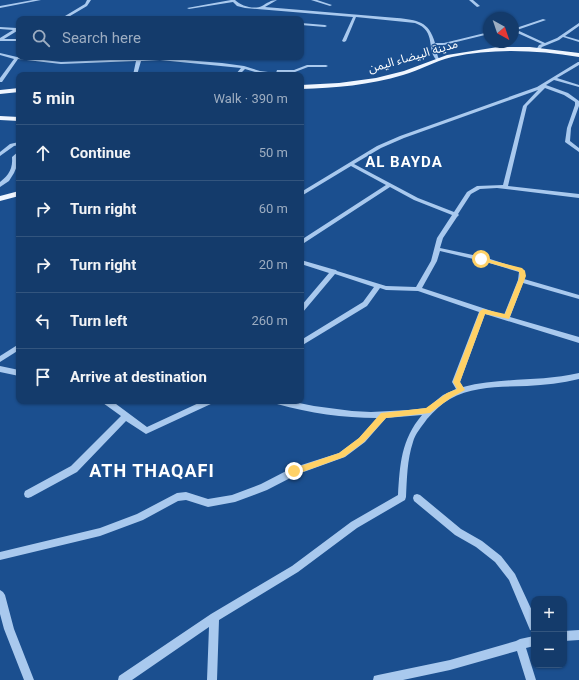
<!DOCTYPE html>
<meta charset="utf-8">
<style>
:root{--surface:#143b6b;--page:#1d4271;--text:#f1f3f6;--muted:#9dadc1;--line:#33557e}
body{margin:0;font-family:Roboto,"Noto Sans Arabic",sans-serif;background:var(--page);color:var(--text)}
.controls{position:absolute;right:12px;bottom:12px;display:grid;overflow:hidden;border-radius:8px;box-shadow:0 1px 3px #0004}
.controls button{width:36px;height:36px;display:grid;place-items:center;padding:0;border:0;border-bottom:1px solid var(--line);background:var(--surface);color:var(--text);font:20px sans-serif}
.compass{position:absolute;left:483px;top:12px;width:36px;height:36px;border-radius:50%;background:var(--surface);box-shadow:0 1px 3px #0004;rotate:140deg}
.stop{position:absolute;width:12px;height:12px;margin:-9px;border:3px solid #ffd166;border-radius:50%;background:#fff}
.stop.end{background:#ffd166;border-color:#fff;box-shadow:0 1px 4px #0008}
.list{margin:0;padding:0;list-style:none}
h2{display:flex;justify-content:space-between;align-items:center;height:52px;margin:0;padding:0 16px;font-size:17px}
h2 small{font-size:13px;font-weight:400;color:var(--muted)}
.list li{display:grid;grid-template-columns:26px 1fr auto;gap:12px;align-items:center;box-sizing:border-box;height:56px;padding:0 16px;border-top:1px solid var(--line)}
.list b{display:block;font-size:15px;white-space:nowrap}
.list em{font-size:13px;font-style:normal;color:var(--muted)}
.icon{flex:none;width:22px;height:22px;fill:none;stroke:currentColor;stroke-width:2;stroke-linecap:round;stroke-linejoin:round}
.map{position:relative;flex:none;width:579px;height:680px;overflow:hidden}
.search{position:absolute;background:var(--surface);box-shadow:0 1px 3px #0004;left:16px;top:16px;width:288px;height:44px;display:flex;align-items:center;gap:10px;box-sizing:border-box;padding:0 14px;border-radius:8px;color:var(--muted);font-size:15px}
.panel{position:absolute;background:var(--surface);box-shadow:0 1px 3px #0004;left:16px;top:72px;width:288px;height:332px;border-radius:8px}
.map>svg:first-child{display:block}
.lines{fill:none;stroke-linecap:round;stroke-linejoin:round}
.minor{fill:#a9c9ee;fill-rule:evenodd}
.major{fill:#f0f6ff;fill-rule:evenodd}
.route{fill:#ffd166}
.labels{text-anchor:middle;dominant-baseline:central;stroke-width:3;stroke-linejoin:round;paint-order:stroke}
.far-street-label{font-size:12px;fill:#fff;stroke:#1b4f8f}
.far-district-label{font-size:15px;font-weight:bold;letter-spacing:1px;fill:#fff;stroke:#1b4f8f}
.district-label{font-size:18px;font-weight:bold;letter-spacing:1px;fill:#fff;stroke:#1b4f8f}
</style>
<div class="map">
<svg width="579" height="680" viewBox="0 0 579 680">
<rect width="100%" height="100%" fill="#1b4f8f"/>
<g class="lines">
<g class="minor">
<path d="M33,0H41L0,8V6Z"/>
<path d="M87,0H91L87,6L65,19H60L85,4Z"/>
<path d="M231,0H235C241,6 254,10 262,6C267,3 271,0 277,0L265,7L397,18C417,20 429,21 435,43H444L489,32V34L444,45H435L438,57L440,60L438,61C425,52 438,31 415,23L356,17L346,41L344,42L342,41L353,17L245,8L237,6L233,2L189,9L187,8Z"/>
<path d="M311,0H317L332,5L330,6Z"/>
<path d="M469,0H473L480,6L477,7Z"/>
<path d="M543,19L546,20L517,30L545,43L557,38L579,23V26L565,36L579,40V42L563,37L559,40L542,47L539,51H538L536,50L539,45L542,44L513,31V29Z"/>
<path d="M301,23L325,25L327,26L325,27L301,25Z"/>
<path d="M0,27L17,28V31L4,39H19V41H0V38L13,30L0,29Z"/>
<path d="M0,53L17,57L61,62L160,58L222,63L244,66L260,71L276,73L277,70H294L307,65H326L328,66L326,67H308L295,72H281L280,75L259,73L245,69L239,75H235L241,68L160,60L141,61L137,75H133L136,61L61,64L18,59L2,82H0V78L14,59L0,55Z"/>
<path d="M578,62H579V65L557,78L579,85V87L554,80L546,85L568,93L579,101V106L571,128L570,141L579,148V152L565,142L567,128L575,105V102L564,95L545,88L527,106L508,186L579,194V198L497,188L480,189L471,194L458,214L459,215L457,217L443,238L440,248L487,258L524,270L525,271L524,279L579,295V299L523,283L510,317L579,337V343L485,314L460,382L463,387C501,377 541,382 579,373V379C562,383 545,385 527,386C501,387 473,386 450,399C441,404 434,411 427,419C422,426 415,434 413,442C407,460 407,479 406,497L405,500L357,528L298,572L219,620L217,680H207L209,627L132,680H118L119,676L211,614L292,566L351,522L398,495C400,464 401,440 422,415L386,418L365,442L345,457L298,474L267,490L235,502L208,507L186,500L178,501L143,520L100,536L0,560V552L100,528L137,514L177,493L186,492L208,499L232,495L261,484L292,468L339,453L359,438L377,418C343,418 310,413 277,404L274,403L273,401H289L314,406L352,411L371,412L409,410L427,408L443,395L456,389L452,382L479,312L418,291L386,290L380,288L367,306L301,346V340L363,302L374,287L335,274L303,312H301V306L329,273L301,264V260L332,269L336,270L337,271L386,286L416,287L431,261L437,238L452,215L414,200L390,187L301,245V240L386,185L351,166L303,195L301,196V192L377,146L400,136L537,87ZM538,90L523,106L503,185L477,186L467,192L454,212L418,198L354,164L381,148L404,138ZM440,251L486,262L519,272L518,280L504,315L422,288L437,261Z"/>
<path d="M19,142V145L14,146L0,156V152L10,144Z"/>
<path d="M19,151L17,166L14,173L9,181L0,187V182C9,175 13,168 12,157Z"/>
<path d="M19,344V350L0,362V356Z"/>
<path d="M0,366L19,370V376L0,372Z"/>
<path d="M102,401H112L147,427L203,401H214L213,403L146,434L126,421L77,472L31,497L28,498L25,497L24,494L25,491L71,466L121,416L103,403Z"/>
<path d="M417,494L420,495L461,529L482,541L501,556L515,574L534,615V631L530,630L509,580L495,562L476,547L455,535L414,501L413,498L414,495Z"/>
<path d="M0,590L3,592L5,595L14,629L34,680H24L4,629L0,614Z"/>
<path d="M579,630V640L564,641V631Z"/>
<path d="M534,636V646L526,648L536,680H526L517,651L450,670L403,680H373L374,676L378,675L450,660L516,641L520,639Z"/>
</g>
<g class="major">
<path d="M498,47H530L579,53V57C537,50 494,48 452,57C435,61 420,70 403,75C370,85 335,88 301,89V85L339,83L376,78L404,71L447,55Z"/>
<path d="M19,88V92L0,94V90Z"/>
<path d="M0,116L19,117V121L0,120Z"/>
<path d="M19,191V196L0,201V196Z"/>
</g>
</g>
<path class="route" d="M479,257L522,268L525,271L526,276L509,319L485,314L460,382L465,390L452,397L430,413L386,418L364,442L344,457L294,475L292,474V469L339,453L359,438L381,413L426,408L447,393L457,389L453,382L480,311L483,309L505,314L520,276L519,272L518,271L479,260Z"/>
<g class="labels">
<g class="far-street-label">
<text transform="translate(413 56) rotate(-16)">مدينة البيضاء اليمن</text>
</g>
<g class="far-district-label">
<text x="404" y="162">AL BAYDA</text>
</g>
<g class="district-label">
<text x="152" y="470">ATH THAQAFI</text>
</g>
</g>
</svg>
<div class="controls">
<button>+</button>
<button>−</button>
</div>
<svg class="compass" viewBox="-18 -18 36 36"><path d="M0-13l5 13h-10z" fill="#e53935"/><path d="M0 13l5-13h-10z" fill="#9dadc1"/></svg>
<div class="stop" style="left:481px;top:259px"></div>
<div class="stop end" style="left:294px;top:471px"></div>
<div class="search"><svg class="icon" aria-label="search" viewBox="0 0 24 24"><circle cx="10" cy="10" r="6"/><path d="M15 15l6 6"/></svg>Search here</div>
<section class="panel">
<h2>5 min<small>Walk · 390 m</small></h2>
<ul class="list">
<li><svg class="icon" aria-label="ahead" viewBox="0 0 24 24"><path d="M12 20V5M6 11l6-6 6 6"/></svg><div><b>Continue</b></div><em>50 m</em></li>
<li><svg class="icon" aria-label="right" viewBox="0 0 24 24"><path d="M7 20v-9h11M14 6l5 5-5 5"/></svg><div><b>Turn right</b></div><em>60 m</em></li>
<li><svg class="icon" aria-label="right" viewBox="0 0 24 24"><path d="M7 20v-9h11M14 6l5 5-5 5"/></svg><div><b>Turn right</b></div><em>20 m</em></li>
<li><svg class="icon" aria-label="left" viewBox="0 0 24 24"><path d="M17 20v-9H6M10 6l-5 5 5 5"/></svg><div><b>Turn left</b></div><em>260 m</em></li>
<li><svg class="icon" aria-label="arrive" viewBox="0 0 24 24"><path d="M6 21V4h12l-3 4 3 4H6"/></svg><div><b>Arrive at destination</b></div></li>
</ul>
</section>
</div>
